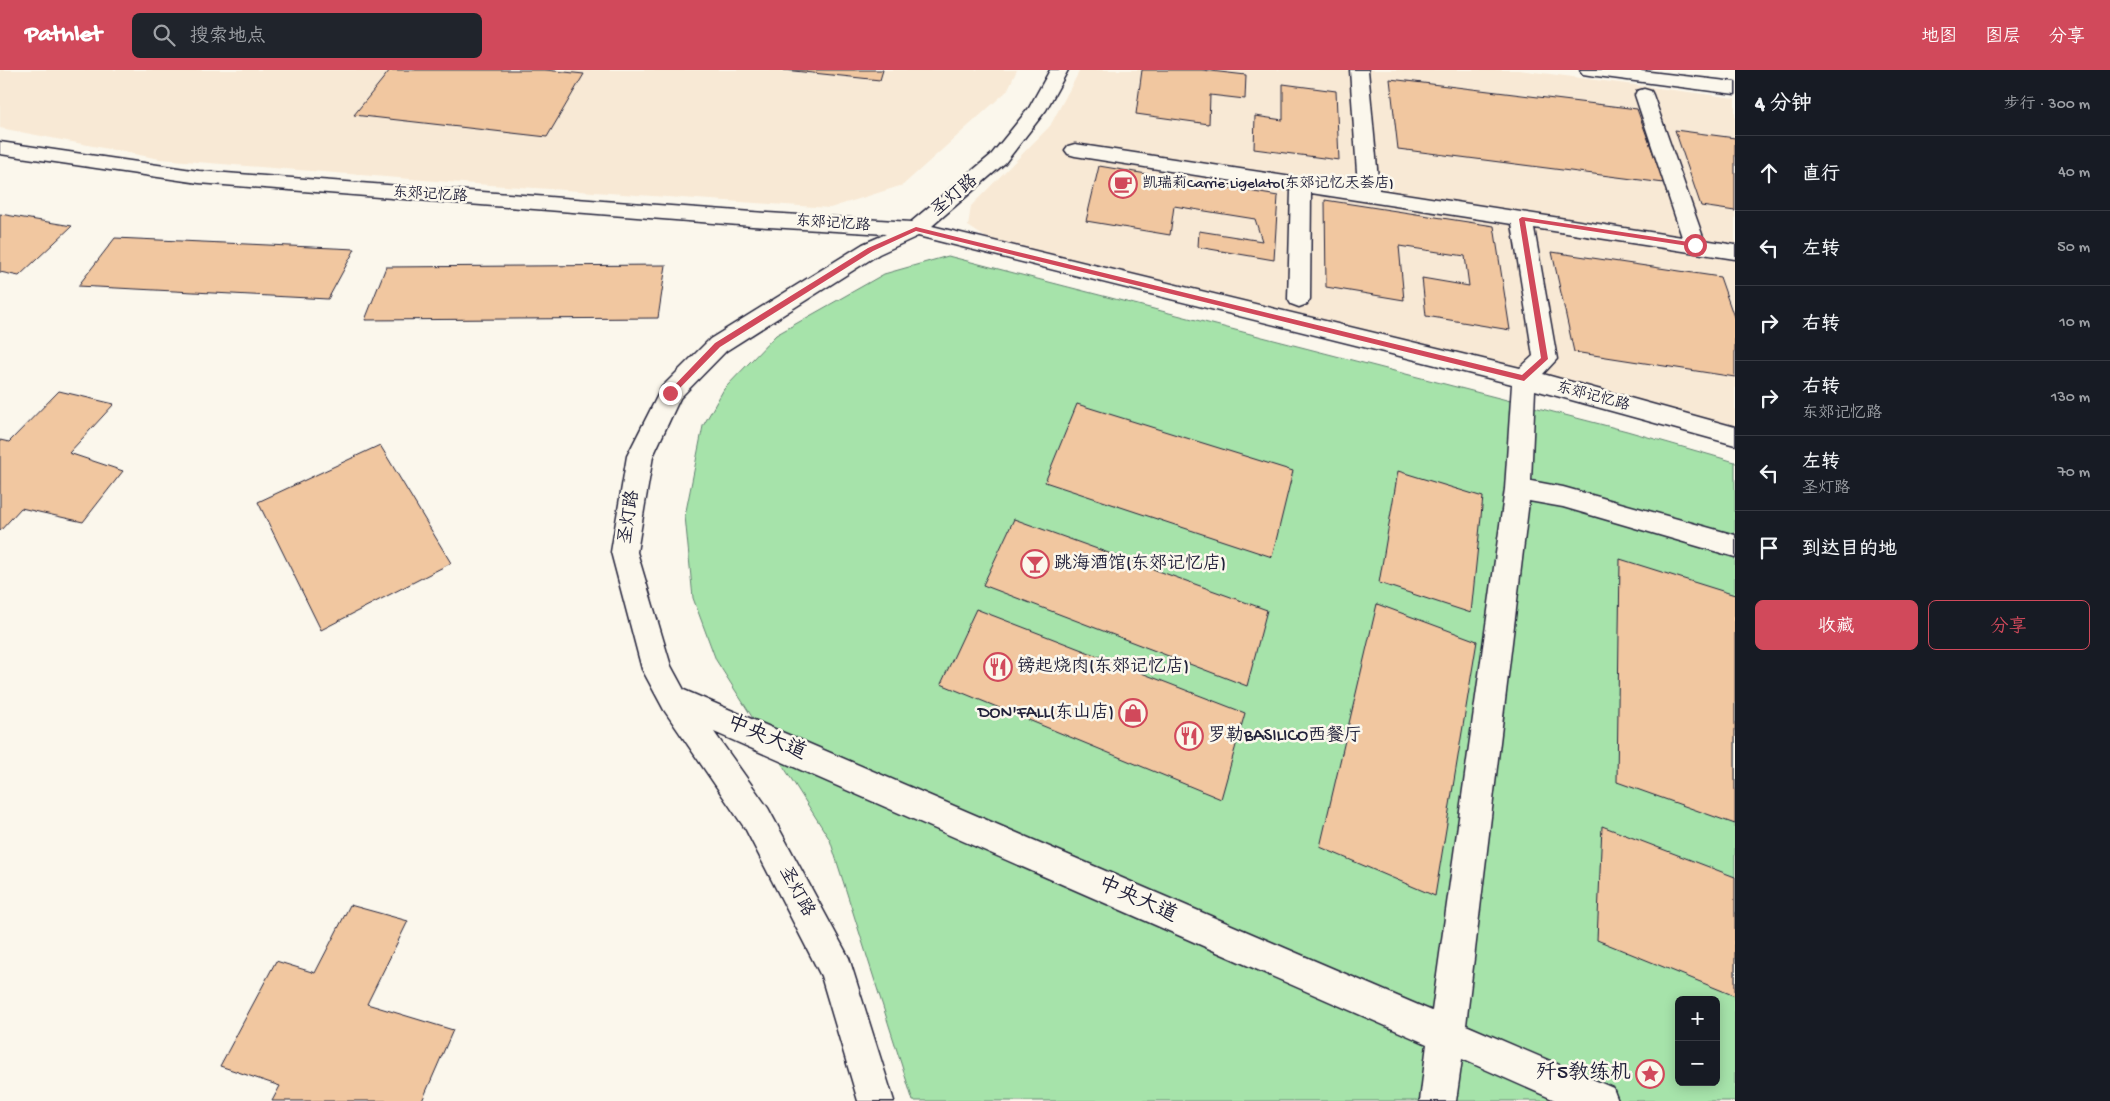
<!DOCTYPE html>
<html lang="zh">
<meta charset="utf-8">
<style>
:root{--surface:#171b24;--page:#20242c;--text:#f1f3f6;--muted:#9ea1a6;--line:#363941;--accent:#d1495b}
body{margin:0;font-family:"Gochi Hand","LXGW WenKai TC",sans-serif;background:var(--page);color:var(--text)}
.controls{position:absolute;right:15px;bottom:15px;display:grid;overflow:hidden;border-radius:8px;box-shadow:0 2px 12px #0003}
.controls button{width:45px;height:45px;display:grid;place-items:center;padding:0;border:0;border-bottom:1px solid var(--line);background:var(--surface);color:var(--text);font:25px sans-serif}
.stop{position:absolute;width:15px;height:15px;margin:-11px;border:4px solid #d1495b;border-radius:50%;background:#fff}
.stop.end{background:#d1495b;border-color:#fff;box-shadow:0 1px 5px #0008}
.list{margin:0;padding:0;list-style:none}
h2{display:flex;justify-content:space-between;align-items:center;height:65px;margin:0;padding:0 20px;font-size:21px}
h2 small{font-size:16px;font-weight:400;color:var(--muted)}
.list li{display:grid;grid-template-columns:32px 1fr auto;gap:15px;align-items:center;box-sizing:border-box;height:75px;padding:0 20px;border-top:1px solid var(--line)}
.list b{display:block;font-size:19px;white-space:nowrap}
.list p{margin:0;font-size:16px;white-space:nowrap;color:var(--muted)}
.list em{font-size:16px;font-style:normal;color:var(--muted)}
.actions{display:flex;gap:10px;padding:15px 20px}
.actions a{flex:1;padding:11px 0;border:1px solid var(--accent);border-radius:8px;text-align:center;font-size:18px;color:var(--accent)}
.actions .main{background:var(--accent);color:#fff}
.icon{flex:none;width:28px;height:28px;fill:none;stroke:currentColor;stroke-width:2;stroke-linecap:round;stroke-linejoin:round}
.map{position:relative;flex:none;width:1735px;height:1031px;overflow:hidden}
header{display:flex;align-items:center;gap:30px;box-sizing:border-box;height:70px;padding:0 25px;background:var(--accent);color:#fff}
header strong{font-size:24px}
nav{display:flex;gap:28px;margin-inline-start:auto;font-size:18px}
.search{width:350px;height:45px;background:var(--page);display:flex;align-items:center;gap:12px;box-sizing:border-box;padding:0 18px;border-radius:8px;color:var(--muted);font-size:19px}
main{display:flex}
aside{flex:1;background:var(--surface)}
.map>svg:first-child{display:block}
.built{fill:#f8e9d5}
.green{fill:#a6e3aa;stroke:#648272;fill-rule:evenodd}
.building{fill:#f1c7a0;stroke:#22223b}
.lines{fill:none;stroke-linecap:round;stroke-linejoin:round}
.minor-casing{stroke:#22223b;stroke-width:3}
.minor{fill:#fbf7ec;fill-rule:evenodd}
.route{fill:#d1495b}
.labels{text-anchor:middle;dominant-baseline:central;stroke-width:5;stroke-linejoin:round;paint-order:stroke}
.far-poi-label{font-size:15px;fill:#22223b;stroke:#fbf7ec;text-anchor:start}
.far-street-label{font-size:15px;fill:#22223b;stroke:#fbf7ec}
.street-label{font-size:18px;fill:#22223b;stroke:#fbf7ec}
.poi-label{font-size:18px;fill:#22223b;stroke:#fbf7ec;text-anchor:start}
.near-street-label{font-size:21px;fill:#22223b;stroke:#fbf7ec}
.near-poi-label{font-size:21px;fill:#22223b;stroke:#fbf7ec;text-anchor:end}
</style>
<header>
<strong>Pathlet</strong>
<div class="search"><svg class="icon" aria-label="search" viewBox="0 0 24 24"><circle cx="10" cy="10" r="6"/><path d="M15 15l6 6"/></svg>搜索地点</div>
<nav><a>地图</a><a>图层</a><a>分享</a></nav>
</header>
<main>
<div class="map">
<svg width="1735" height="1031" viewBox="0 0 1735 1031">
<rect width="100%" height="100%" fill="#fbf7ec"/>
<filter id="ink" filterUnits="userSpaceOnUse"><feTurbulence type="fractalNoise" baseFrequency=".02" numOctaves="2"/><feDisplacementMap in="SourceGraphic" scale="10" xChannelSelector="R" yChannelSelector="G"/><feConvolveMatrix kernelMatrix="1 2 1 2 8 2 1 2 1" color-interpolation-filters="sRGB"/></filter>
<g filter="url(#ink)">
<g class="built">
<path d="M0,0H1017L1007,21L903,115L830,138L461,113L160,89L0,58Z"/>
<path d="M1080,0H1519L1735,28V360L988,169L968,156L971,136L1050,56Z"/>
</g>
<path class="green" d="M948,186L1627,361L1735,392V1031H913L830,770L716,590L693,528L685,446L703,356L724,319L776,265L884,204ZM1679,930H1716V1012H1679Z"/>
<g class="building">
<path d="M390,0H545L584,4L547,67L354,45Z"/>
<path d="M784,0H883L880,10Z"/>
<path d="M1142,0H1202L1246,5L1245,29L1210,25L1209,54L1136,44Z"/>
<path d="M1390,9L1637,39L1664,113L1398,79Z"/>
<path d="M1283,14L1336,21L1339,90L1254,79L1255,46L1283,50Z"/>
<path d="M1675,60L1735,68V141L1701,136Z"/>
<path d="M1099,96L1278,126L1274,190L1198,177L1199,161L1262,171L1255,149L1174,136L1170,165L1086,151Z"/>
<path d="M1325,130L1494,156L1510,260L1426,246L1422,208L1469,216L1465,186L1399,176L1404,230L1326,217Z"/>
<path d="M0,144L72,156L19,206L0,202Z"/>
<path d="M115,168L355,179L328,229L78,216Z"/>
<path d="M1552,182L1720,207L1735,250V307L1574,282Z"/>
<path d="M666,195L658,248L365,250L386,197Z"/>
<path d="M59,321L114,334L69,383L123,401L83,452L21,438L0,461V370L9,372Z"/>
<path d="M1077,334L1293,401L1272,487L1045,412Z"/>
<path d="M380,375L451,493L321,560L258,432Z"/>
<path d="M1398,401L1483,427L1471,543L1379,513Z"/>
<path d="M1014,449L1267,540L1247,616L983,515Z"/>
<path d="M1620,489L1735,525V754L1617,712Z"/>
<path d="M1377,534L1477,571L1435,826L1320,777Z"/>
<path d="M976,539L1245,643L1221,729L941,614Z"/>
<path d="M1602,756L1735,807V926L1597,870Z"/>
<path d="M350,835L408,851L367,934L453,960L422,1031H272L280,1016L220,996L276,891L315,903Z"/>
</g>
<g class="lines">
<defs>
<g id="minor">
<path d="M1050,0H1068L1046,40L1005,93L932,156L1520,298L1533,286L1512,154L1311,123L1310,229L1307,234L1299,237L1291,234L1288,229L1291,120L1075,86L1068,84L1065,80L1068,76L1075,74L1358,117L1350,0H1368L1379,120L1682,167L1635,25L1637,21L1644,19L1651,21L1653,25L1704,170L1735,175V189L1534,158L1557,289L1543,304L1735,357V375L1535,320L1531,411L1563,417L1735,465V487L1563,437L1529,431L1466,955L1613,1018L1618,1031H1557L1462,989L1456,1031H1420L1427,974L714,662L768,738L849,888L894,1031H858L821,906L746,760L664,640L642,599L611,482L627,386L662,317L710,269L863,174L886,164L752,156L199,113L0,84V72L199,101L752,142L911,152L991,85L1029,38ZM918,166L1512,314L1505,419L1432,941L684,620L671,596L637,482L653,386L680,328L726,281L879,184Z"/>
<path d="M1580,0H1633L1735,12V24L1589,5L1583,4Z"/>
</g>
</defs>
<use href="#minor" class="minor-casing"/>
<use href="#minor" class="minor"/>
</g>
</g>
<path class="route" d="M1522,147L1695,173L1698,175L1695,177L1525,151L1548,289L1524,311L916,161L873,181L720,277L673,325L667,323L715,273L868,178L916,157L1522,305L1541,288L1519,149Z"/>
<defs>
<symbol id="cafe-ring" viewBox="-11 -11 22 22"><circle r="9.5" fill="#fbf7ec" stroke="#d1495b" stroke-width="1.5"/><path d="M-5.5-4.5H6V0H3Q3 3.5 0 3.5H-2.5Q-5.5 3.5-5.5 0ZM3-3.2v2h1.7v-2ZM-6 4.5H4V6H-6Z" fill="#d1495b"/></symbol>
<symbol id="bar-ring" viewBox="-11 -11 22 22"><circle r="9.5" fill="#fbf7ec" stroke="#d1495b" stroke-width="1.5"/><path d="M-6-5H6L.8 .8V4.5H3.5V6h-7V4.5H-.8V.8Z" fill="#d1495b"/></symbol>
<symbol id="restaurant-ring" viewBox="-11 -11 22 22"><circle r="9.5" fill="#fbf7ec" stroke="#d1495b" stroke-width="1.5"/><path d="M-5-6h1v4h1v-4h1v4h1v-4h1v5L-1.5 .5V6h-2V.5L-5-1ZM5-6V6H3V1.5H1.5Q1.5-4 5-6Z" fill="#d1495b"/></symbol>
<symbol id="shop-ring" viewBox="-11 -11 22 22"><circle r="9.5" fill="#fbf7ec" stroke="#d1495b" stroke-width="1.5"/><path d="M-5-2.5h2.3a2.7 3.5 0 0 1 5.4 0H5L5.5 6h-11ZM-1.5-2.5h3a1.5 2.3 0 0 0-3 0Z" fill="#d1495b"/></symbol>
<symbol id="sight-ring" viewBox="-11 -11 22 22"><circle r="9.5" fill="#fbf7ec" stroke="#d1495b" stroke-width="1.5"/><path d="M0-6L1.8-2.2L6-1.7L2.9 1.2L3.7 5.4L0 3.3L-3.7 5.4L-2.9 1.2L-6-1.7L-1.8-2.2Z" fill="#d1495b"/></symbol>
</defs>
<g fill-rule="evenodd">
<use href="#cafe-ring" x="1107" y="98" width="32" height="32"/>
<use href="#bar-ring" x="1019" y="478" width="32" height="32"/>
<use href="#restaurant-ring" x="982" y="581" width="32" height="32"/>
<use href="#shop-ring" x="1117" y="627" width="32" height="32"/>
<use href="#restaurant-ring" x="1173" y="650" width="32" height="32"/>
<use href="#sight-ring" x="1634" y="988" width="32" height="32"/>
</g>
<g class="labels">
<g class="far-poi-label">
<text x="1142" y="114">凯瑞莉Carrie·Ligelato(东郊记忆天荟店)</text>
</g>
<g class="far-street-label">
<text transform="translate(430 125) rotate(4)">东郊记忆路</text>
<text transform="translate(833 154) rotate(4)">东郊记忆路</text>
<text transform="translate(1593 327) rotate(15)">东郊记忆路</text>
</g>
<g class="street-label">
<text transform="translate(955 126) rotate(-40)">圣灯路</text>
<text transform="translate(630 447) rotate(-81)">圣灯路</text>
<text transform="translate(796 822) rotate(62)">圣灯路</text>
</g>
<g class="poi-label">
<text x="1054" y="494">跳海酒馆(东郊记忆店)</text>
<text x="1017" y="597">镑起烧肉(东郊记忆店)</text>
<text x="1114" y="643" text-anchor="end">DON'FALL(东山店)</text>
<text x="1208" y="666">罗勒BASILICO西餐厅</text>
</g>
<g class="near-street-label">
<text transform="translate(766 669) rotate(23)">中央大道</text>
<text transform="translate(1137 831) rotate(24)">中央大道</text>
</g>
<g class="near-poi-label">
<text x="1631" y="1004">歼5教练机</text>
</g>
</g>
</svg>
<div class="controls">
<button>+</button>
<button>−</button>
</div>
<div class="stop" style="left:1695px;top:175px"></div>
<div class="stop end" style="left:670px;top:323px"></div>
</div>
<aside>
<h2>4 分钟<small>步行 · 300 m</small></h2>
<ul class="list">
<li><svg class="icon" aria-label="ahead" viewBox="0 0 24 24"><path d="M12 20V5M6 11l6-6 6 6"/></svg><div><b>直行</b></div><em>40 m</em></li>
<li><svg class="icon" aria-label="left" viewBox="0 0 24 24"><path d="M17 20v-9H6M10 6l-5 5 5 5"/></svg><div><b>左转</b></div><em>50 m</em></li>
<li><svg class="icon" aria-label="right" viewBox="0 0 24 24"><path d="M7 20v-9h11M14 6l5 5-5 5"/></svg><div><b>右转</b></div><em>10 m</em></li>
<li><svg class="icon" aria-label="right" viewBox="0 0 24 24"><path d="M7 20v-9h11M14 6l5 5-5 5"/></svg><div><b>右转</b><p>东郊记忆路</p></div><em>130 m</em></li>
<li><svg class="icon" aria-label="left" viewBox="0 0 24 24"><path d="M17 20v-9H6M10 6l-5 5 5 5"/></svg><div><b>左转</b><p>圣灯路</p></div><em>70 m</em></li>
<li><svg class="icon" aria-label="arrive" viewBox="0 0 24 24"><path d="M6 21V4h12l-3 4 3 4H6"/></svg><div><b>到达目的地</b></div></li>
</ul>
<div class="actions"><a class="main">收藏</a><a>分享</a></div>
</aside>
</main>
